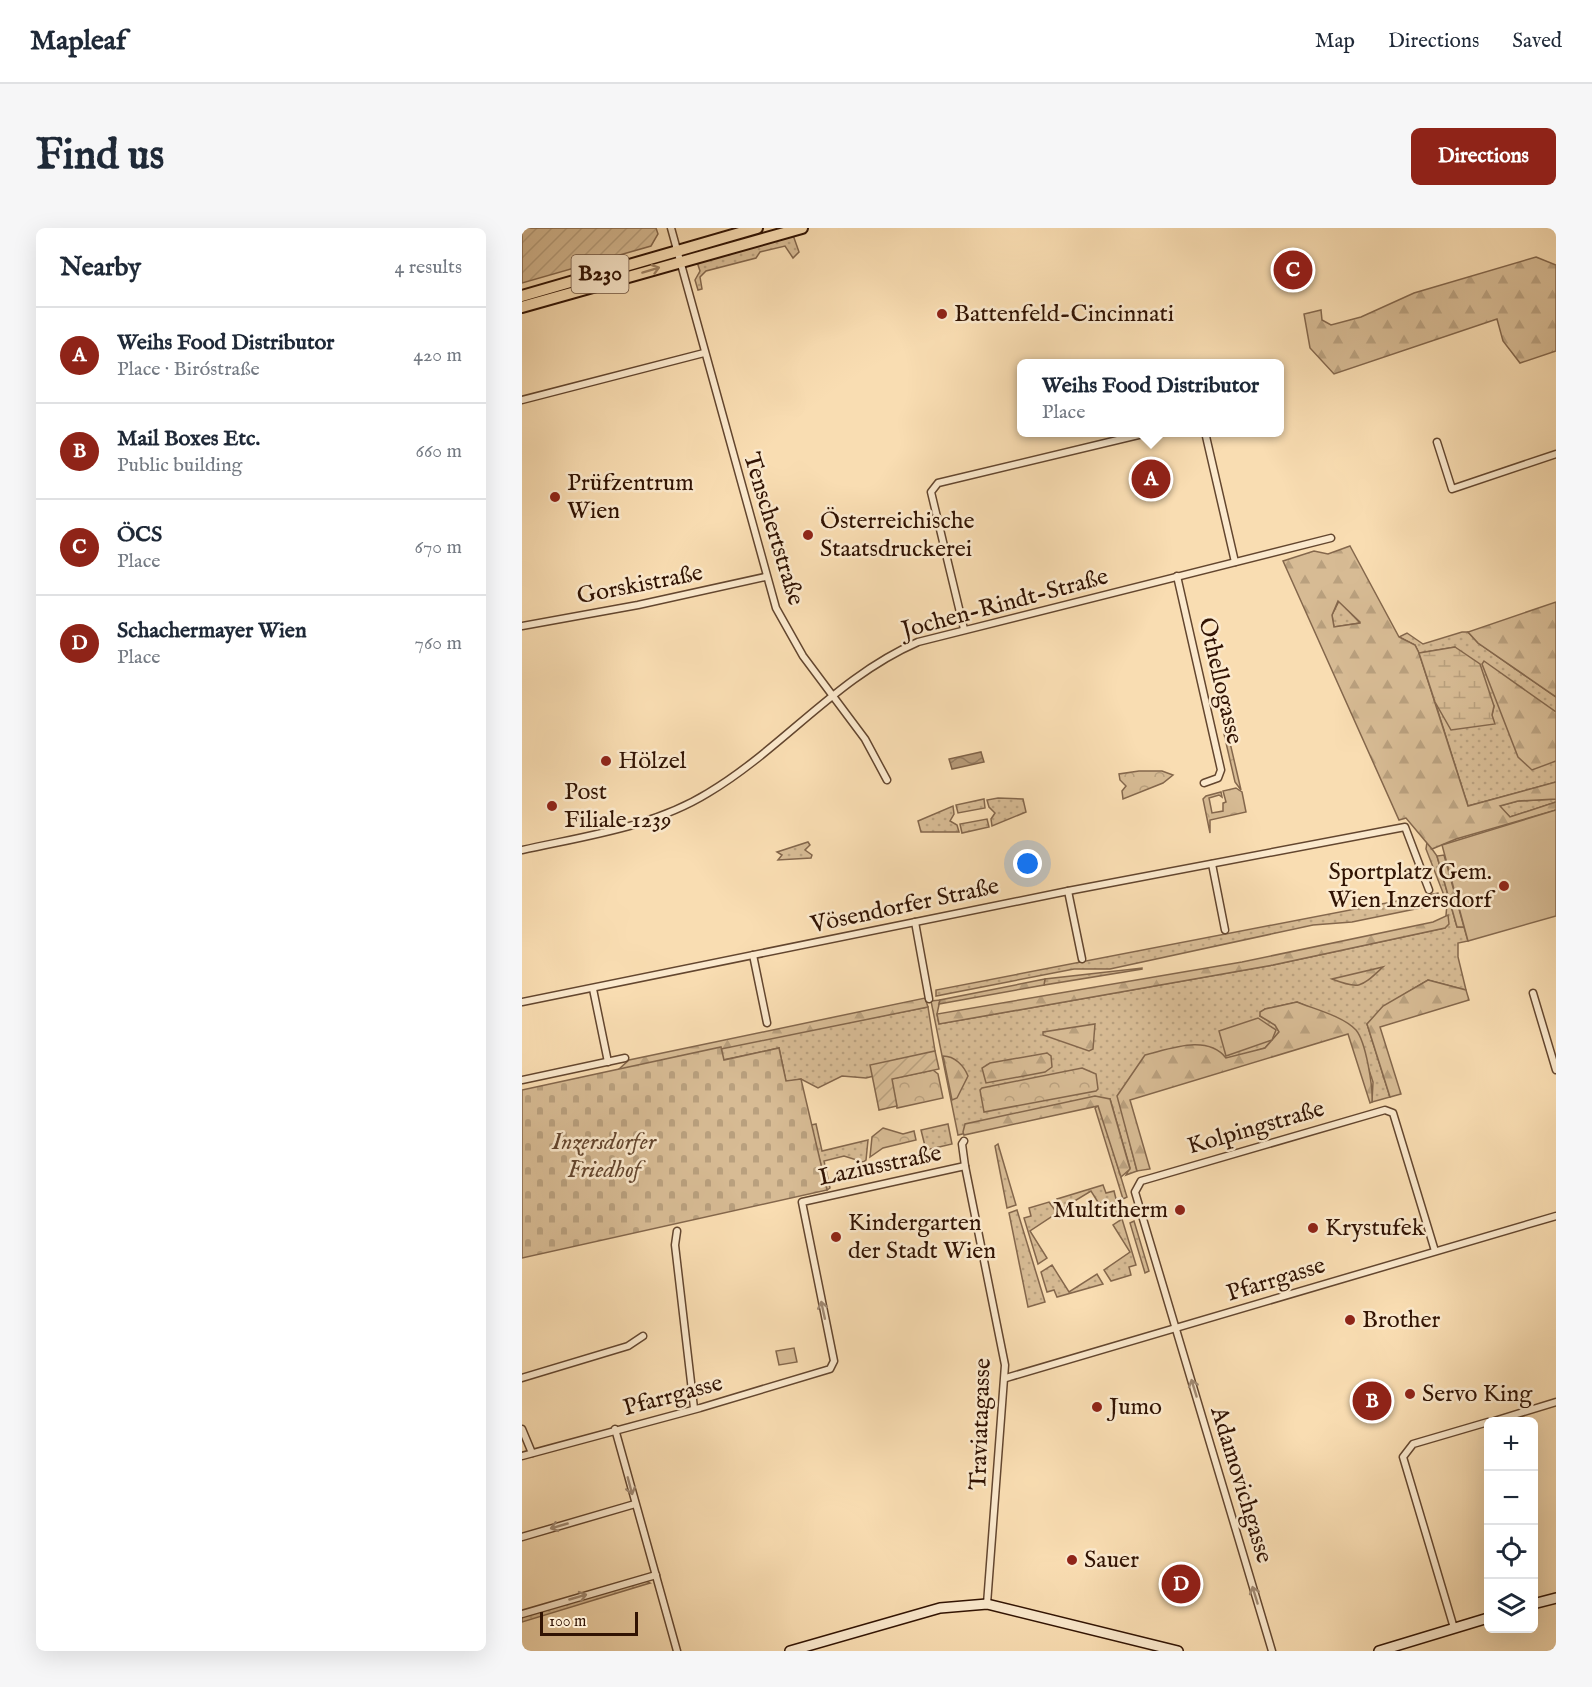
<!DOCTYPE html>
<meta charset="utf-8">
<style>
:root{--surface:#fff;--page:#f6f6f7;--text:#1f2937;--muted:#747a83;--line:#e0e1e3;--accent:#8f2418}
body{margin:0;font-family:"IM FELL English",serif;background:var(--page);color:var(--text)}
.controls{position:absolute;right:18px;bottom:18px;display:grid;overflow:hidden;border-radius:9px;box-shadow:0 6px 24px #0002}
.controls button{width:54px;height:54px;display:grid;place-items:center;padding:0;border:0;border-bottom:2px solid var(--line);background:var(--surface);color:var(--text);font:30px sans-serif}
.scale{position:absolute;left:18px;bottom:15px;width:98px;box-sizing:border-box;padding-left:6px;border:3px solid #311303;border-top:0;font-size:16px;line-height:21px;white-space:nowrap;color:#311303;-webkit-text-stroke:4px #fbe9cd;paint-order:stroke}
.you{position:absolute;left:506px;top:636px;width:21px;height:21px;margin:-15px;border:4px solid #fff;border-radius:50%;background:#1a73e8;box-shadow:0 0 0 9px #1a73e833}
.badge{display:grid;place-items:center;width:39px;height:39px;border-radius:50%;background:var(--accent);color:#fff;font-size:20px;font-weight:700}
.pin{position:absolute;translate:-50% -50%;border:3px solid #fff;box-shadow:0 2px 6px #0006}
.popup{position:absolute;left:495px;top:131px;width:267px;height:78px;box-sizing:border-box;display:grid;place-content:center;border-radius:9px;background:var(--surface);filter:drop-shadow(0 2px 4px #0005);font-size:20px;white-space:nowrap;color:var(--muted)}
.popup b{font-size:22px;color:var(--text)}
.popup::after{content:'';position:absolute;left:50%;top:100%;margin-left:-12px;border:12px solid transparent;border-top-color:var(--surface)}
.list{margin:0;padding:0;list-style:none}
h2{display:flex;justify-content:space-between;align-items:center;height:78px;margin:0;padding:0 24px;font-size:26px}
h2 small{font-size:20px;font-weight:400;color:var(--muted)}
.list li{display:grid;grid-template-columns:39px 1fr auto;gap:18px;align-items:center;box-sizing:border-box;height:96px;padding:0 24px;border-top:2px solid var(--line)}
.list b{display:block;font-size:22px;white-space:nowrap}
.list p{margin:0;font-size:20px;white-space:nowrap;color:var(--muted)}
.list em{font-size:20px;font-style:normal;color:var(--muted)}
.icon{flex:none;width:33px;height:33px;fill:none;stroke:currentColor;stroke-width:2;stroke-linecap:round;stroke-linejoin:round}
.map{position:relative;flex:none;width:1034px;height:1423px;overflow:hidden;border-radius:9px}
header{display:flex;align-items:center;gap:36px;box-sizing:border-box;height:84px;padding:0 30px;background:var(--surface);border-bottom:2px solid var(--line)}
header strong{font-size:28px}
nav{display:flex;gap:33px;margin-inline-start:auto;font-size:21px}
.intro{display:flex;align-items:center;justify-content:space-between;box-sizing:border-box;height:144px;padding:0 36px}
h1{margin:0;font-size:42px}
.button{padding:15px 27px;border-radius:9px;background:var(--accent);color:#fff;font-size:21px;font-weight:700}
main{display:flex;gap:36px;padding:0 36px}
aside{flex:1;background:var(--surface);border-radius:9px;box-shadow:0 6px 24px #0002}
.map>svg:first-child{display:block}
.grass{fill:url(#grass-dots);stroke:#84674c;stroke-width:1.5}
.forest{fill:url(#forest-firs);stroke:#84674c;stroke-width:1.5;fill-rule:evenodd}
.wetland{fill:url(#wetland-marsh);stroke:#84674c;stroke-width:1.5}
.cemetery{fill:url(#cemetery-stones);stroke:#84674c;stroke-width:1.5}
.park{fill:url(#park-crowns);stroke:#84674c;stroke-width:1.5}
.garden{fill:url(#garden-furrows);stroke:#84674c;stroke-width:1.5}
.pitch{fill:#d7bb94;stroke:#84674c;stroke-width:1.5}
.water{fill:url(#water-waves);stroke:#806348;stroke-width:1.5}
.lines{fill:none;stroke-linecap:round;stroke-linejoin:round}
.street-casing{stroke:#63462f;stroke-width:9}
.secondary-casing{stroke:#311303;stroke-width:12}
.primary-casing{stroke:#311303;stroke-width:14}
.street{stroke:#fbe9cd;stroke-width:6}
.secondary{stroke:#fbe9cd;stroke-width:9}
.primary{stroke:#f9ddb2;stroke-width:10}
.oneway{stroke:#9f8263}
.oneway2{stroke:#a08972}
.poi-dot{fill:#8f2418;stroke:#fbe9cd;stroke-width:2}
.labels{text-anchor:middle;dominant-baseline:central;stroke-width:5;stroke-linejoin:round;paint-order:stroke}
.shield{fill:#fbe9cd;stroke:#6e5340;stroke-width:1.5}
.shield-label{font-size:22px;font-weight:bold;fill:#311303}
.poi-label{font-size:24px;fill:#311303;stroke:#fbe9cd;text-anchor:start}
.street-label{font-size:24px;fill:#311303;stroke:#fbe9cd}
.park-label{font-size:24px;font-style:italic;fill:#63452e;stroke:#fbe9cd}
</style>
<header>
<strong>Mapleaf</strong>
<nav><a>Map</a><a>Directions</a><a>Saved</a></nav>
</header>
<div class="intro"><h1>Find us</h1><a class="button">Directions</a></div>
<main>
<aside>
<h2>Nearby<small>4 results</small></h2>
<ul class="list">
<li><span class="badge">A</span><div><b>Weihs Food Distributor</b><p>Place · Biróstraße</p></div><em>420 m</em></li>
<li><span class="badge">B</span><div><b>Mail Boxes Etc.</b><p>Public building</p></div><em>660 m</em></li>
<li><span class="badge">C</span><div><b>ÖCS</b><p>Place</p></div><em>670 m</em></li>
<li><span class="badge">D</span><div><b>Schachermayer Wien</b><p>Place</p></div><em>760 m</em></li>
</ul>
</aside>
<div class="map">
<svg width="1034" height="1423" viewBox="0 0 1034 1423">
<defs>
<pattern id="grass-dots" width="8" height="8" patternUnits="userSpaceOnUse" patternTransform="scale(1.5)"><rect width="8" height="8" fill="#d7bb94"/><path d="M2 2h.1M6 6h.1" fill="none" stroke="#b9a07e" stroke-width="1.8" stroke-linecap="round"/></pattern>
<pattern id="forest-firs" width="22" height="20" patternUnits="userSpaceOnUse" patternTransform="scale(1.5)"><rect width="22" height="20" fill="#d7bb94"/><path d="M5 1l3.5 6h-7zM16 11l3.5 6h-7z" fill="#b9a07e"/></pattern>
<pattern id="wetland-marsh" width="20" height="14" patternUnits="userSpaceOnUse" patternTransform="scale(1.5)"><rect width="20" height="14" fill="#d7bb94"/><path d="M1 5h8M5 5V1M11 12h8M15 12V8" fill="none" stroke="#b9a07e"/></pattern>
<pattern id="cemetery-stones" width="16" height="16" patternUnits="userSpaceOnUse" patternTransform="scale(1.5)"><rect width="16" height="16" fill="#d7bb94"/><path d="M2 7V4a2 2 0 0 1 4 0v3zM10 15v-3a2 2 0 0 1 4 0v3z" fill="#b9a07e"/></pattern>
<pattern id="park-crowns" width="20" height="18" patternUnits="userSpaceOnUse" patternTransform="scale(1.5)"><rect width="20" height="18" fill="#d7bb94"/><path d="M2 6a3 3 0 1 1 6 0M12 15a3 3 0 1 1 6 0" fill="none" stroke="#b9a07e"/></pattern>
<pattern id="garden-furrows" width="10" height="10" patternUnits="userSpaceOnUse" patternTransform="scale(1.5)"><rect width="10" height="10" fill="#d7bb94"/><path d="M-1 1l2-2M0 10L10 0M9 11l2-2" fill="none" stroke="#b9a07e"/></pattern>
<pattern id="water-waves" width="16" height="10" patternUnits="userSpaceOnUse" patternTransform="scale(1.5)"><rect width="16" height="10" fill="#b59876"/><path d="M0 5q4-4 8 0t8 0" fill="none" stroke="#947b5f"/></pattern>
</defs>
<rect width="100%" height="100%" fill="#f9ddb2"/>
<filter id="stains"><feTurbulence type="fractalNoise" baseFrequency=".00333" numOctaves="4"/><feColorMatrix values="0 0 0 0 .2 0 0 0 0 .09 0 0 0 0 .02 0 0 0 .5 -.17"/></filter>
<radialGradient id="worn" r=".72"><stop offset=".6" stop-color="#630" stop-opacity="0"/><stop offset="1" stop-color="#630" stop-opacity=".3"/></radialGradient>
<g class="grass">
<path d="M271,7L277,24L271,30L263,18L238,24L234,30L184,43L178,49L180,61L176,62L173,52L178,43L175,34Z"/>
<path d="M817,373L838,395L812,399L810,387Z"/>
<path d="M940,404H946L956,415L1034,469V554L946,578L913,474L919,482L970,487L972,478L933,419L897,425L893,417L877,409L885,405L901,416Z"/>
<path d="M476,570L501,571L504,584L470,598L469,591L473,585L467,579L465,572Z"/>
<path d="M462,571L463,580L436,585L434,577Z"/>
<path d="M1034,571V574L988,589L977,578L996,573Z"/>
<path d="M431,578L432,586L428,593L435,597L437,604H399L396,593Z"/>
<path d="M465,591L467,599L440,605L438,596Z"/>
<path d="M286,614L288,617L283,622L290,627L289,630L256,632L260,627L255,624Z"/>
<path d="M905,614L915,628L935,699H942L946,713L936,715V729L944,762L906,752L884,765L845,796L868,869L850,874L851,854L834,803L821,794L775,774L743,781L738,788L753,797L757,804L743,820L596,868L615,943L604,947L608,940L588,871L436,907L409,773L418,772L415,786L417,796L751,737L923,700L925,675L904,621Z"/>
<path d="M916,665L919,672L908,678L830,694L791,697L588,741H552L414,768V762Z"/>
<path d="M620,740V741L522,757L523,751Z"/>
<path d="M406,779L413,823L399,836L344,850L320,848L296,860L279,851L264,854L257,820L201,832L199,819Z"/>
<path d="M577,877L605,969L601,971L573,880Z"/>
<path d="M294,896L300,923L346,912L344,932L341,934L322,928L302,933L308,960L305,962L289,897Z"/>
<path d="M426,896L430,916L404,922L399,902Z"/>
<path d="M476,916L494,977L485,980L473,918Z"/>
<path d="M581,957L584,965L592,963L597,983L586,990L569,963L541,980L535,971Z"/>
<path d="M527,974L535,985L508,1003L525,1030L516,1036L502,990L509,988L507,980Z"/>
<path d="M495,982L523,1074L506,1079L487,985Z"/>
<path d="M600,991L614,1037L607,1039L609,1047L589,1053L582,1042L608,1024L591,997Z"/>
<path d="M612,993L627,1043L623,1045L608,995Z"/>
<path d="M530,1037L547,1064L575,1046L581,1056L535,1069L532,1062L525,1064L519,1044Z"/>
<path d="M124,1353L128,1355L0,1394V1389Z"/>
</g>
<g class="forest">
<path d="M1014,29L1034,37V123L998,135L981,113L975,91L812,146L788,120L782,86L799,82L800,92L809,97L839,89L892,65Z"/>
<path d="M828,318L877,409L893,417L897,425L946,578L1034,554V571L996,573L978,578L988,589L1034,574V582L934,611L910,621L884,590L877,592L761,333L792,323L806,326ZM816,373L838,394V395L812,399L810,387Z"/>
<path d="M1034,374V469L956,415L946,404Z"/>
<path d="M962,433L1034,484V533L1010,542L996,529L960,436Z"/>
<path d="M922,627L942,699H935L915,628Z"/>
<path d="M926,687L927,696L923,700L751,737L417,796L415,786L720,734L911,694Z"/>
<path d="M861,739C839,759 838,762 810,751Z"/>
<path d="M523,751L522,757L417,776L418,772Z"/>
<path d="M906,752L944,762L947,772L858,799L879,866L868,869L845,796L861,778Z"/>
<path d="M403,770L406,779L96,842L107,832Z"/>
<path d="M775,774C792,781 821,788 834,802C844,814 851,859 850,874L848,875L826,806L608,872L628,941L615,943L595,868L623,827C648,821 685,806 704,830L743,820L757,804L753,797L738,788V784L743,781Z"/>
<path d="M573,796L571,821L567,823L521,807V804Z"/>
<path d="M525,825L529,828L530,839L523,844L464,855L460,840L468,835Z"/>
<path d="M421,828C433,828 442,838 446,848L435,870L430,872Z"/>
<path d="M573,868L588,871L608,941L599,949L576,878L442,907L441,904L443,896Z"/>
</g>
<path class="wetland" d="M933,419L958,436L972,478L970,487L973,496L929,502L913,474L897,425Z"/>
<path class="cemetery" d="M199,819L202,832L257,820L264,853L279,851L305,962L0,1030V862Z"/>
<g class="park">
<path d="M702,506H706L719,562L713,554Z"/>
<path d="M617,543H640L651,547L641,555L601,571L600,563L604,558L598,552L597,546Z"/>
<path d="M714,560L720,564L724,584L688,592V605L681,571L684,568L699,564L700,569L697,567L687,570L690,585L701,583V575L704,574L701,563Z"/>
<path d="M560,840L574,846L576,861L574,863L462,884L458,862L460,860Z"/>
<path d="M411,842L416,846L421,870L375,880L369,851Z"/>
<path d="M361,900L381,906L392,903L394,912L361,920L348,929L350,909Z"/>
</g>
<g class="garden">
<path d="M0,0H134L136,6L129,18L0,55Z"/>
<path d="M413,823L417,841L370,851L375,878L357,882L348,837Z"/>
</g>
<g class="pitch">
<path d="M1034,582V688L946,713L920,617Z"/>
<path d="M736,790L754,802L750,812L704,828L697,803Z"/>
<path d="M272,1120L275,1134L257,1137L254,1123Z"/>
</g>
<path class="water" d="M459,524L462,534L430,541L427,531Z"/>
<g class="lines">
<defs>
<g id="street">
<path d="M149,0L254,380L281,428L343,511L365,552"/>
<path d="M0,172L182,125"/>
<path d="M683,204L713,334"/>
<path d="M915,214L930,261L1034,226"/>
<path d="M655,348L699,542L696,550L682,555"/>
<path d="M0,398L116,377L243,349"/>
<path d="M442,401L409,264L416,255L629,204"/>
<path d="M0,622C63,608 131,599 186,565C260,521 315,449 396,414L809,310"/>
<path d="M690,636L703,702"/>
<path d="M546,663L560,731"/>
<path d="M393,694L407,771"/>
<path d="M231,727L245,795"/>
<path d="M71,761L86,834"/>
<path d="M1011,765L1034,842"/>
<path d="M0,774L546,663L883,599L907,662"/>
<path d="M0,852L103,830"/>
<path d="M442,913L440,916L443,938L483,1137L465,1376"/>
<path d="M155,1003L153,1017L172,1180"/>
<path d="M0,1150L106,1118L121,1108"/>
<path d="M484,1150L1034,988"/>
<path d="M969,1194L1034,1174"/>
<path d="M0,1201L10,1225"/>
<path d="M93,1201L155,1423"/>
<path d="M0,1228L178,1180L308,1141L312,1133L280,974L443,938"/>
<path d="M0,1309L113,1276"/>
<path d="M0,1386L134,1347"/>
<path d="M932,1400L881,1229L891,1216L966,1194"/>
<path d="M750,1423L613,964L619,953L863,882L871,885L913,1023"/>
</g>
<g id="secondary">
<path d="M1011,1376L1034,1370"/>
<path d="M268,1423L418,1380L465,1376L656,1423"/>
<path d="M857,1423L966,1390"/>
</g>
<g id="primary">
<path d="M0,68L235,0"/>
<path d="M0,79L280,0"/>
</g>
</defs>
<use href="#street" class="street-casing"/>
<use href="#secondary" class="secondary-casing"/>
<use href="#primary" class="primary-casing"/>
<use href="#street" class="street"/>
<use href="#secondary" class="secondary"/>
<use href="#primary" class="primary"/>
</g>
<defs><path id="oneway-shaft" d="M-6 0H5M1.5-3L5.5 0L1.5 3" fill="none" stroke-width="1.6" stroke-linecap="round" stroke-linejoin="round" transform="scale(1.5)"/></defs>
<use class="oneway" href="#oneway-shaft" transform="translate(129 42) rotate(-17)"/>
<g class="oneway2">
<use href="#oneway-shaft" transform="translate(301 1082) rotate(-102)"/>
<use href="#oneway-shaft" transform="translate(672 1160) rotate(-107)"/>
<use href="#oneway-shaft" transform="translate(108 1258) rotate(75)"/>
<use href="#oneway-shaft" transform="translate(37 1298) rotate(164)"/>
<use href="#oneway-shaft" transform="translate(733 1367) rotate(-107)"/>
<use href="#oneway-shaft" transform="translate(56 1369) rotate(-16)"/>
</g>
<g class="poi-dot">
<circle cx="420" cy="86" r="6"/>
<circle cx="33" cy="269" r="6"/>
<circle cx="286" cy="307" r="6"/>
<circle cx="84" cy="533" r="6"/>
<circle cx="30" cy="578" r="6"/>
<circle cx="982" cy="658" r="6"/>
<circle cx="658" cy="982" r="6"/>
<circle cx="791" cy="1000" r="6"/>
<circle cx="314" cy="1009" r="6"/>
<circle cx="828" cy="1092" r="6"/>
<circle cx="888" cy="1166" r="6"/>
<circle cx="575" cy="1179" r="6"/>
<circle cx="550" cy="1332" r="6"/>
</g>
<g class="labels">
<rect class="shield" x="49.5" y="27" width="57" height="38" rx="4.5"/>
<g class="shield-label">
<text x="78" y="46">B230</text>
</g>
<g class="poi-label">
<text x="432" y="86">Battenfeld-Cincinnati</text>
<text x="45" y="255">Prüfzentrum<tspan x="45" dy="28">Wien</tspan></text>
<text x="298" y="293">Österreichische<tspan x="298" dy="28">Staatsdruckerei</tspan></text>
<text x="96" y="533">Hölzel</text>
<text x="42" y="564">Post<tspan x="42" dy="28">Filiale 1239</tspan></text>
<text x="970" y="644" text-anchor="end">Sportplatz Gem.<tspan x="970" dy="28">Wien Inzersdorf</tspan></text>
<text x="646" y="982" text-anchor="end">Multitherm</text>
<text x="326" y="995">Kindergarten<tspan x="326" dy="28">der Stadt Wien</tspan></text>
<text x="803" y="1000">Krystufek</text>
<text x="840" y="1092">Brother</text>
<text x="900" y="1166">Servo King</text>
<text x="587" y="1179">Jumo</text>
<text x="562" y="1332">Sauer</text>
</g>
<g class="street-label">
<text transform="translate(251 301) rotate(73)">Tenschertstraße</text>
<text transform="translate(118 357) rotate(-11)">Gorskistraße</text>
<text transform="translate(483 376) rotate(-15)">Jochen-Rindt-Straße</text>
<text transform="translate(698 453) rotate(77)">Othellogasse</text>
<text transform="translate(383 678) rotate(-12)">Vösendorfer Straße</text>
<text transform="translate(734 900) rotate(-16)">Kolpingstraße</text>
<text transform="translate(358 938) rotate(-12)">Laziusstraße</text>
<text transform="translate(754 1052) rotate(-17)">Pfarrgasse</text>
<text transform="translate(151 1168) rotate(-15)">Pfarrgasse</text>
<text transform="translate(459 1196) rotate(-88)">Traviatagasse</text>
<text transform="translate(719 1257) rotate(73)">Adamovichgasse</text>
</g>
<g class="park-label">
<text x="82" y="914">Inzersdorfer<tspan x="82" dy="28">Friedhof</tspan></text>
</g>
</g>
<rect width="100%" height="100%" filter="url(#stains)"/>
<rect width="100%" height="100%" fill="url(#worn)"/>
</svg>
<div class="controls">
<button>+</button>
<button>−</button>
<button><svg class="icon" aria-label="locate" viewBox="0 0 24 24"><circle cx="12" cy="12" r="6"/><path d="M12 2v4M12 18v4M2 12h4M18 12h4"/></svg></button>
<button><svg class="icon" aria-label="layers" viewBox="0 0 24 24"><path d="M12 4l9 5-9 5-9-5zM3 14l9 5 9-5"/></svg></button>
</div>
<div class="scale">100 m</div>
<div class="you"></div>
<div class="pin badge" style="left:629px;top:251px">A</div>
<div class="popup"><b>Weihs Food Distributor</b>Place</div>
<div class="pin badge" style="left:850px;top:1173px">B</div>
<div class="pin badge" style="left:771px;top:42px">C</div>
<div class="pin badge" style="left:659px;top:1356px">D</div>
</div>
</main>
